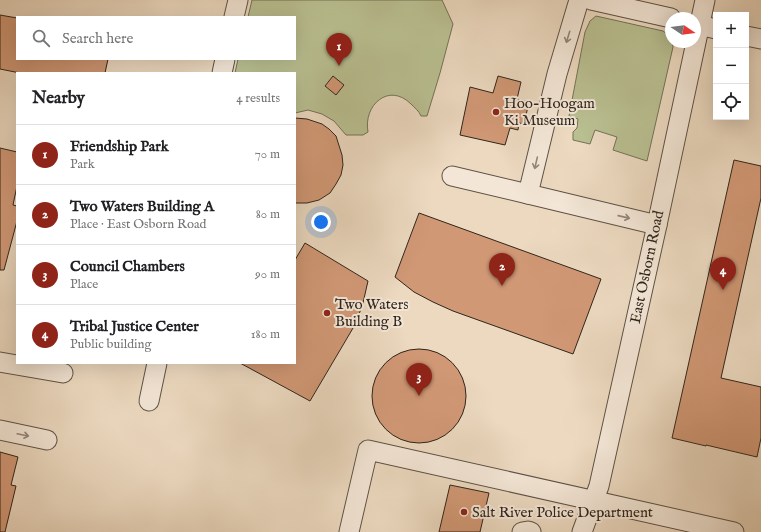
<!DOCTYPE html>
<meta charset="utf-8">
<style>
:root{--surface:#fff;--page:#f2f2f2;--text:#202124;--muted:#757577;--line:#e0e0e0;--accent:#8f2418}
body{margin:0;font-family:"IM FELL English",serif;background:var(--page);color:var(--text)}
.controls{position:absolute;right:12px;top:12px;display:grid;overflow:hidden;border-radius:0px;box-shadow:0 4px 16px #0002}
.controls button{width:36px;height:36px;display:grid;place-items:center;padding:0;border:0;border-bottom:1px solid var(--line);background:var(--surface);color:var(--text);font:20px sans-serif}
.compass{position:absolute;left:665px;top:12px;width:36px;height:36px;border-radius:50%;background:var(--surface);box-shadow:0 4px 16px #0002;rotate:103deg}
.you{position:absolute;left:321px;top:222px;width:14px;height:14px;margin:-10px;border:3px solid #fff;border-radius:50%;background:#1a73e8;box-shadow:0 0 0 6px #1a73e833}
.badge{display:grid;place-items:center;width:26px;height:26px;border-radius:50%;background:var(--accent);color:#fff;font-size:13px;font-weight:700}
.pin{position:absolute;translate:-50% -33px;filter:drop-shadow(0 1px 2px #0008)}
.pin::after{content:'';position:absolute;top:21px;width:14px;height:12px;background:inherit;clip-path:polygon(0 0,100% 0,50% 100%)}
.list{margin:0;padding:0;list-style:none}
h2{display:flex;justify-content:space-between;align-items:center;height:52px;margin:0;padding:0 16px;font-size:17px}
h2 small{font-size:13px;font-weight:400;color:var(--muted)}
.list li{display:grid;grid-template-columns:26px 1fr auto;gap:12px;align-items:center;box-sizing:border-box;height:60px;padding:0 16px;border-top:1px solid var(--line)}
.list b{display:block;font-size:15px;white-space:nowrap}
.list p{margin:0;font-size:13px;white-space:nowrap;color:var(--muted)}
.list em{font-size:13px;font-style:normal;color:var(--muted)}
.icon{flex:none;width:22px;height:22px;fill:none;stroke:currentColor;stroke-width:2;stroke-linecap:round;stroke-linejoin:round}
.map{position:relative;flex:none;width:761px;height:532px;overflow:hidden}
.search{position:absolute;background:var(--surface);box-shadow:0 4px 16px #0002;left:16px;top:16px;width:280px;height:44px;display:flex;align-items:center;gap:10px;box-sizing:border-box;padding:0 14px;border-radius:0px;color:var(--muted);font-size:15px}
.panel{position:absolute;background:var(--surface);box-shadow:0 4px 16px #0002;left:16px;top:72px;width:280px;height:292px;border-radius:0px}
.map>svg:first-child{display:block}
.green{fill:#b9bf91;stroke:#747257}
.building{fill:#d19875;stroke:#2f251d}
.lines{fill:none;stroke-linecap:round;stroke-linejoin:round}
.minor-casing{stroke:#5e5246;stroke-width:21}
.minor{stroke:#f3e6d6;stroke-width:19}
.oneway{stroke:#91867a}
.poi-dot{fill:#8f2418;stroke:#f3e6d6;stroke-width:1.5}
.labels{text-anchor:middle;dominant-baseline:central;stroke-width:4;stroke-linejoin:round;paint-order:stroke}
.poi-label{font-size:15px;fill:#2f251d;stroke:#f3e6d6;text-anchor:start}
.street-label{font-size:15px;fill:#2f251d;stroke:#f3e6d6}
</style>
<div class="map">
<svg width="761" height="532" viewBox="0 0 761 532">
<rect width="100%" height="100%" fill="#ecd9c0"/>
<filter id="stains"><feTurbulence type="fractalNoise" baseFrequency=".005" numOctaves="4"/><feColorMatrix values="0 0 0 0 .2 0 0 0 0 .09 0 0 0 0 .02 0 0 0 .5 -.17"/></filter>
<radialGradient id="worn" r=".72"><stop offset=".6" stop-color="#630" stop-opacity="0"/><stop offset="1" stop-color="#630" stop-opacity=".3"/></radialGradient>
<g class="green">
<path d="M252,0H442L453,24L440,73L427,116H421C419,111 415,108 411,104C389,82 363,105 368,132L363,135H346L334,121L322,114L308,110L295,113V73H235L238,59H295V17H248Z"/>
<path d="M596,16L663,31L671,37V42H672L673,47L647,161L613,150L617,137L595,130L590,144L573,140V132L577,128L578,119L569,116L585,32L590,21Z"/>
</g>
<g class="building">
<path d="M0,15L17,18V59H108L105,73H20L0,69Z"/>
<path d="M333,76L344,85L336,95L325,86Z"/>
<path d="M498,76L521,82L517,99L529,102L524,124L519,123L518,130L510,128L505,145L460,135L470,87L493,93Z"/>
<path d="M295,118L307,119L322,124L329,129L336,136L342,155L343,165L341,175L336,184L330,193L319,200L307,203H295Z"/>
<path d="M0,148L17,152V186L13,205L17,206V221L4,270H0Z"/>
<path d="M734,160L761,166V198L721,378L761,387V438L757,457L706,445V446L672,438Z"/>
<path d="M419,213L601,279L573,354L453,311L433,302L414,292L395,277Z"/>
<path d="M305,243L368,281L363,303L356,323L310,401L240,363H295V260Z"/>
<circle cx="419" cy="396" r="47"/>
<path d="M0,452L18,457L11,485L16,486L5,532H0Z"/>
<path d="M450,485L489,493L480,532H439Z"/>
</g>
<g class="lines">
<defs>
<g id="minor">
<path d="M579,0L557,74L528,194L657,225"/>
<path d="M591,0L671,18"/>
<path d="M234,17L238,0"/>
<path d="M695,24L716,29"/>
<path d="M746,36L761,39"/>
<path d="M222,73L225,59"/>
<path d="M452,176L528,194"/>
<path d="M0,362L63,373"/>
<path d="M149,401L157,363"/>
<path d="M0,430L47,440"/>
<path d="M349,532L368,450L734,532"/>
<path d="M522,532L528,531L531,532"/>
<path d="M582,532L599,486L657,225L705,0"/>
</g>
</defs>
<use href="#minor" class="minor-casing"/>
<use href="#minor" class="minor"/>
</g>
<defs><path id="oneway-shaft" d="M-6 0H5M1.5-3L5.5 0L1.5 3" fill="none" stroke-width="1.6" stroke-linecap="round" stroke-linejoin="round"/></defs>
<g class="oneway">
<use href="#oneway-shaft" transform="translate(568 37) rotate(107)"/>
<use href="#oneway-shaft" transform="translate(536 163) rotate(103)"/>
<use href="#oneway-shaft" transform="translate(624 217) rotate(13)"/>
<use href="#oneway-shaft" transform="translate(23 435) rotate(12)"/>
</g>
<g class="poi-dot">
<circle cx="496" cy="112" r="4"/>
<circle cx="327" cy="313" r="4"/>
<circle cx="464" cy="512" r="4"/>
</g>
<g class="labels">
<g class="poi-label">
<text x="504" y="103">Hoo-Hoogam<tspan x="504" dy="17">Ki Museum</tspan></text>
<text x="335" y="304">Two Waters<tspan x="335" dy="17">Building B</tspan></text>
<text x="472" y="512">Salt River Police Department</text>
</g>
<g class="street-label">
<text transform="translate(647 267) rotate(-78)">East Osborn Road</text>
</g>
</g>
<rect width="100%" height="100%" filter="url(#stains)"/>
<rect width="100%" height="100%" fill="url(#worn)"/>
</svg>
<div class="controls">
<button>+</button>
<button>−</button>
<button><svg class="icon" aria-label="locate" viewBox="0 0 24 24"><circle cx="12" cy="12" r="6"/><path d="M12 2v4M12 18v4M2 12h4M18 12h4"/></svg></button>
</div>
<svg class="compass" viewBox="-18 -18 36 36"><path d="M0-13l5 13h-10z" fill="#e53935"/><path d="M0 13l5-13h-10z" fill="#757577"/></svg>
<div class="you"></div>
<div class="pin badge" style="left:339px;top:66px">1</div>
<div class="pin badge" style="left:502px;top:286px">2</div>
<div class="pin badge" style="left:419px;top:396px">3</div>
<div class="pin badge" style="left:723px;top:290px">4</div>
<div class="search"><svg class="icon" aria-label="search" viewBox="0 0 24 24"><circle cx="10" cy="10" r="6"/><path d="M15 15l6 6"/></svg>Search here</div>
<section class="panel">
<h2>Nearby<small>4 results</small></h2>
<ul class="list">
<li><span class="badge">1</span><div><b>Friendship Park</b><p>Park</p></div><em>70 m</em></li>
<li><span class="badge">2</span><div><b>Two Waters Building A</b><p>Place · East Osborn Road</p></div><em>80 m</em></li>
<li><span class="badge">3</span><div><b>Council Chambers</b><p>Place</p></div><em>90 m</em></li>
<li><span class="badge">4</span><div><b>Tribal Justice Center</b><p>Public building</p></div><em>180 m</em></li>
</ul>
</section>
</div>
